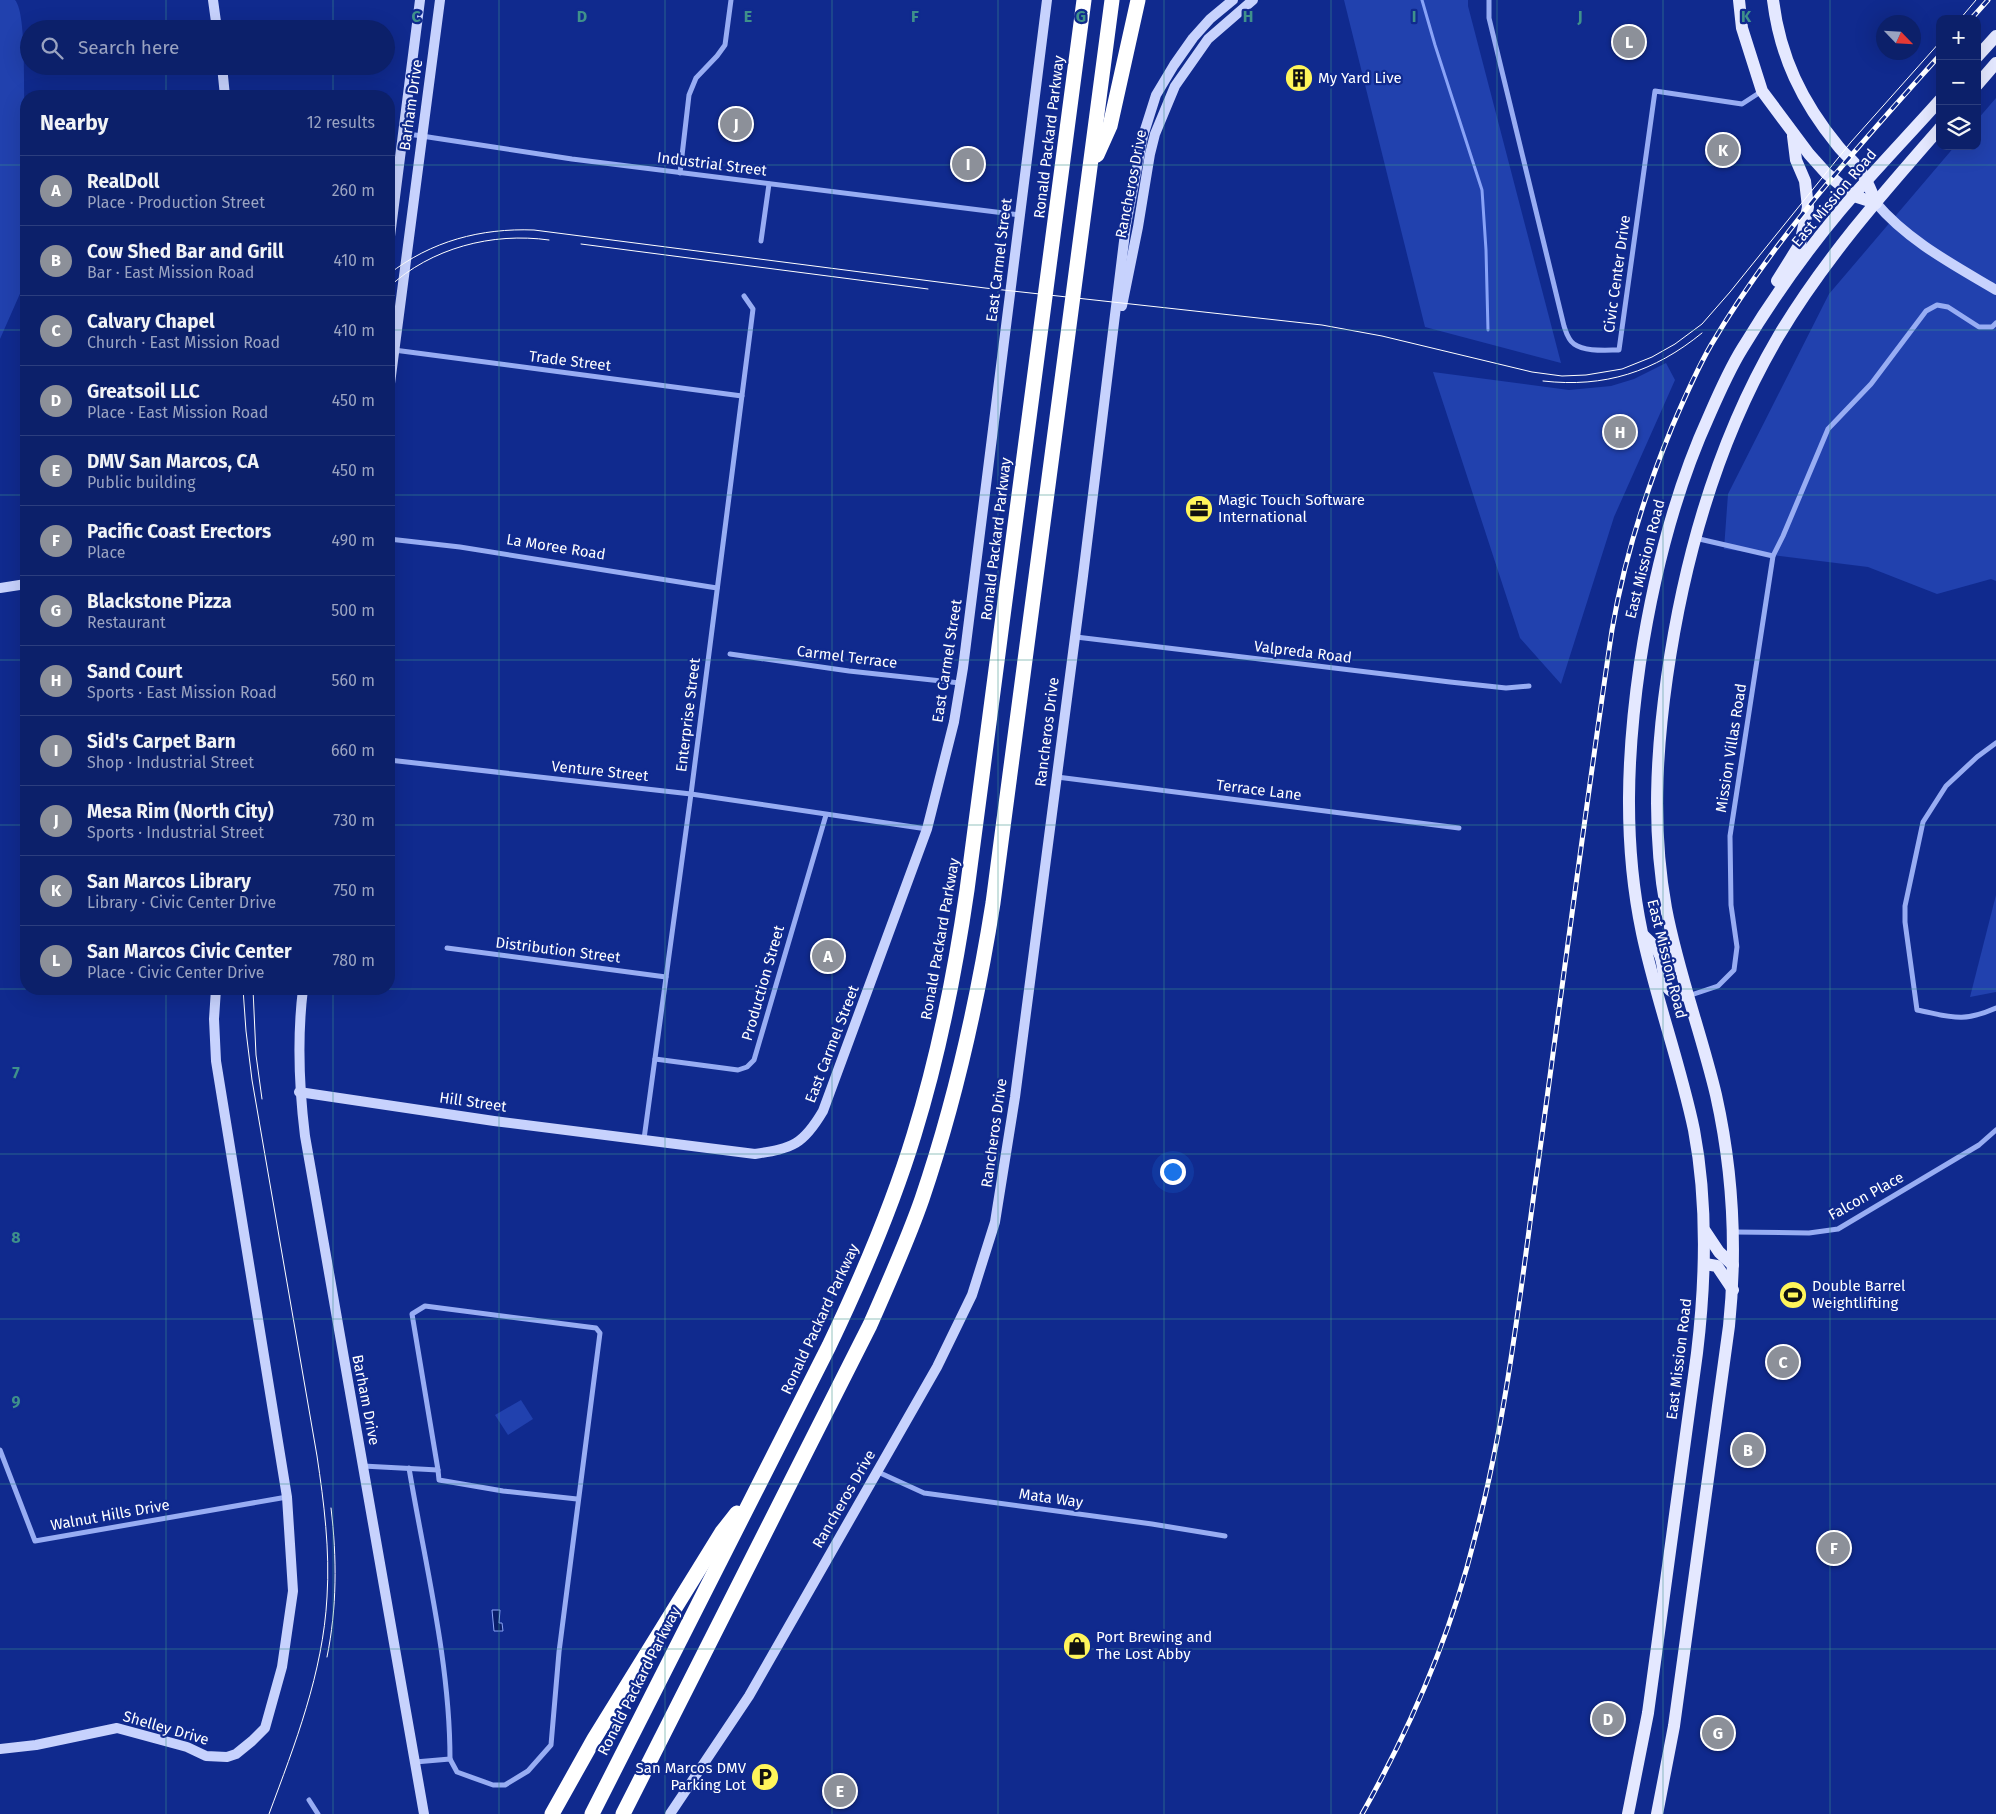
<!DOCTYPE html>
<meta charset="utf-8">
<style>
:root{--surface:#0c206a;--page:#152870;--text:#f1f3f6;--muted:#9aa3c1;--line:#2c3e7e;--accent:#8c9099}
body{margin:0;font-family:"Fira Sans",sans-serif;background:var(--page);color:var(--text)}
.controls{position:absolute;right:15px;top:15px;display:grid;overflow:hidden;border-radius:10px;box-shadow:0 5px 20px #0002}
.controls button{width:45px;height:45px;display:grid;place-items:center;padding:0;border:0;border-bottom:1px solid var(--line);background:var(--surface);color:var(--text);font:25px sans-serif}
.compass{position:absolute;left:1876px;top:15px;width:45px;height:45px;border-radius:50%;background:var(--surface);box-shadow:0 5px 20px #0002;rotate:115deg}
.you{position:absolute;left:1172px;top:1171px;width:18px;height:18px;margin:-12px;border:4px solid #fff;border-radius:50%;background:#1a73e8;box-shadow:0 0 0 8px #1a73e833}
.badge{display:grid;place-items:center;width:32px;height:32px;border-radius:50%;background:var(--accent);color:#fff;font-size:16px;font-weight:700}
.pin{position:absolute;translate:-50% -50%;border:2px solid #fff;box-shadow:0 1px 5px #0006}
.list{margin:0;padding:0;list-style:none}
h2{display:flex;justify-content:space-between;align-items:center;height:65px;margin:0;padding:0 20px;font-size:21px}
h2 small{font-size:16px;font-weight:400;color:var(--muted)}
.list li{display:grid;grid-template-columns:32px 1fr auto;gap:15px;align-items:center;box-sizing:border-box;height:70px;padding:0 20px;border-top:1px solid var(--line)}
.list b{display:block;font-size:19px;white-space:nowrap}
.list p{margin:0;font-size:16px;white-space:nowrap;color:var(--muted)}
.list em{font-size:16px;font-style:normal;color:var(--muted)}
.icon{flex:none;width:28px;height:28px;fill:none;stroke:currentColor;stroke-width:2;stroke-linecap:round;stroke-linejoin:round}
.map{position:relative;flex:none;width:1996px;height:1814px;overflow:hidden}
.search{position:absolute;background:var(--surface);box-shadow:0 5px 20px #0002;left:20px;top:20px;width:375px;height:55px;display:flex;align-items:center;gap:12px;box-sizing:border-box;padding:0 18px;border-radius:28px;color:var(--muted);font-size:19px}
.panel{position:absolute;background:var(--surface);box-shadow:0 5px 20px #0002;left:20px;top:90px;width:375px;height:905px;border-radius:20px}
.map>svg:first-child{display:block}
.green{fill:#2141ae}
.water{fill:#091d6a;stroke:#89a3f7}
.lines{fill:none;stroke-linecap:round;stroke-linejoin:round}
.stream{stroke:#89a3f7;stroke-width:3}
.street{stroke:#98adf3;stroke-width:5}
.secondary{stroke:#c7d2fd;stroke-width:10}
.primary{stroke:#e4e8ff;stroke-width:12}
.highway{stroke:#fff;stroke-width:15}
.tram{stroke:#fff;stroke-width:1}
.rail-casing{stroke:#fff;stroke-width:5}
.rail{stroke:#102a8e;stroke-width:3;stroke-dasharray:9;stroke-linecap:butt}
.grid{fill:none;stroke:#3f918b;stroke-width:1;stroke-opacity:0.55}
.labels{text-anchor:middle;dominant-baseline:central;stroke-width:4.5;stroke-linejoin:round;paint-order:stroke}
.poi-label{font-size:15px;fill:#fff;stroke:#102a8e;text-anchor:start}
.street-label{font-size:15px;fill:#fff;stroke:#102a8e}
.grid-label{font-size:16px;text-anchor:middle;font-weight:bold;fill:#3f918b;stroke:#102a8e;stroke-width:4.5;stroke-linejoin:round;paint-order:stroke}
</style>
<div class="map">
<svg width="1996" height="1814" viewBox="0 0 1996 1814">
<rect width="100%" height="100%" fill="#102a8e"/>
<g class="green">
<path d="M0,0H15C28,15 22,103 26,129V280L0,339Z"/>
<path d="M1344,0H1468V6L1561,363L1425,327Z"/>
<path d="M1996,98V581L1991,579L1937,594L1868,567L1724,549L1728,494L1829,294L1955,146H1977V120Z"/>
<path d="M1666,363L1675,380L1614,517L1561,684L1520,638L1433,372L1569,390L1611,386L1634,379Z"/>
<path d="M1996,895V992L1970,997Z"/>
<path d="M521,1400L533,1419L508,1435L495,1415Z"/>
</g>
<path class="water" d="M492,1610H500L499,1623H502L503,1631H494Z"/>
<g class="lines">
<path class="stream" d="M1422,0L1435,45L1482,190L1486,250L1488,330"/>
<g class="street">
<path d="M1489,0V18L1564,326C1566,332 1568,340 1574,344C1585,352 1606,350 1619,350L1655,91L1742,104L1762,91"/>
<path d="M402,133L572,159L1020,215"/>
<path d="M680,173L689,95L696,78L717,56L725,45L731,0"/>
<path d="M761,241L769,184"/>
<path d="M394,350L742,396"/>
<path d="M389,539L460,547L717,588"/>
<path d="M1773,556L1783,536L1828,429L1871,384L1926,311L1937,305L1948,307L1979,327H1992L1996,323"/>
<path d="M1076,637L1450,682L1506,688L1529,686"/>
<path d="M730,654L849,671L960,683"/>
<path d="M1996,743L1977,757L1946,786L1923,822L1905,906V922L1917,1010C1952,1017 1962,1023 1996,1008"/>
<path d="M389,760L691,794L927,829"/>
<path d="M1057,777L1459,828"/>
<path d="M447,948L666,977"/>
<path d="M1688,996L1718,986L1734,970L1737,947L1731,905L1730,836L1773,556L1695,538"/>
<path d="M655,1059L738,1070L747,1067L754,1060L826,815"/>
<path d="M644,1139L691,794L751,325L753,309L744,296"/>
<path d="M1734,1232L1809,1233L1838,1229L1979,1145L1996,1130"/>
<path d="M0,1450L35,1541L287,1497"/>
<path d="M363,1466L438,1470L412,1314L425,1306L596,1328L600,1333L559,1652L551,1745L528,1771L505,1785H493L457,1772L450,1759L415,1762"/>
<path d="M409,1468C425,1564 450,1662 450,1759"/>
<path d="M438,1470L439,1480L503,1491L577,1499"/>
<path d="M878,1472L924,1493L1152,1524L1225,1536"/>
<path d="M309,1800L318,1814"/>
</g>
<g class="secondary">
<path d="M213,0L217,29"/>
<path d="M222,66L225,96"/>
<path d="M1876,203C1908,241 1954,265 1996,290"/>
<path d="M389,244L420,0"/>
<path d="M1122,306L1138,227L1150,154L1155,134L1175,86L1208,39L1253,0"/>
<path d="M389,391L440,0"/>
<path d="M0,588L26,584"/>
<path d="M303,989C297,1038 299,1087 305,1136L424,1814"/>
<path d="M299,1092L494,1121L755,1154C793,1148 803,1145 823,1111L927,829L954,722L963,668L1047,0"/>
<path d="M0,1749L36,1745L117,1728L187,1747L206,1756L227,1757L236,1754L252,1741L265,1728L282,1667L293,1591L287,1497L216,1061L214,1019L216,989"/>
<path d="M670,1814L749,1696L937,1367L972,1295L995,1222L1015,1097L1083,576L1126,225L1143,136L1156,95L1174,65L1193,38L1210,19L1233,0"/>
</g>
<g class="primary">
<path d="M1739,0L1742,28L1762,91L1809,154L1826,173L1854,196L1876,203"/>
<path d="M1773,0C1780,57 1802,102 1838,146C1844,154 1853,160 1859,169C1867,179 1871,191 1876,203"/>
<path d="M1977,57L1996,36"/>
<path d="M1977,85L1996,63"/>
<path d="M1777,281L1800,244L1808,207L1805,181L1796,160L1793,136"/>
<path d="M1644,936C1648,940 1654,945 1658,951C1670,972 1653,992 1688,996"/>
<path d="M1705,1231L1719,1252L1733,1265"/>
<path d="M1705,1264L1717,1266L1733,1290"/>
<path d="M1628,1814L1648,1713L1697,1353C1706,1278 1708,1204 1694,1130C1680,1063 1656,999 1642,933C1623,843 1627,753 1640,663C1653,578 1673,495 1709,416C1719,393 1729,370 1742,349C1771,301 1804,254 1840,211C1872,173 1907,137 1940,100"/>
<path d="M1657,1814L1674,1726L1729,1326C1737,1248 1733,1171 1716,1095C1701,1032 1678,972 1666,908C1652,831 1656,754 1667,677C1684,558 1717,441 1778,337C1823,261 1882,194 1940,128"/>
</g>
<g class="highway">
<path d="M1097,155L1110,126L1138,0"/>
<path d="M552,1814L594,1739L722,1532L737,1513"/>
<path d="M592,1814L829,1346C862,1277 892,1207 914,1135C939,1054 955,973 967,890L1084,0"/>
<path d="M623,1814L870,1325C888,1284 907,1242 922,1199C955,1102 977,1004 993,903L1112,0"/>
</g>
<g class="tram">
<path d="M1960,19L1976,0"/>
<path d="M581,244L928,289"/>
<path d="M389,274C431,241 481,228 534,230L985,288L1322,325L1382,336L1532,372L1562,376L1586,375L1622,369L1652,357L1675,344L1702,324L1730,292L1851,142L1940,42"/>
<path d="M389,287C431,248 492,232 549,240"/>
<path d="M1543,381C1605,388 1654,372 1702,333"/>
<path d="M243,989L246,1031L252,1080L317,1456C324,1503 330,1550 327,1597C323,1673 295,1744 269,1814"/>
<path d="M253,989L256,1055L262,1099"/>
<path d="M327,1657C337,1608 337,1558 331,1508"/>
</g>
<defs>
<g id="rail">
<path d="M1971,19L1988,0"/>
<path d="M1362,1814C1411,1727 1451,1634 1475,1537C1508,1413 1521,1284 1539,1157C1563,981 1586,805 1612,630C1624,559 1645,493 1672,427C1684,399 1696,371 1711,345C1774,238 1858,147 1940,55"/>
</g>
</defs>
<use href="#rail" class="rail-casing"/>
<use href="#rail" class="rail"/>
</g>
<path class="grid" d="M166,0V29M333,0V29M499,0V1814M665,0V1814M832,0V1814M998,0V1814M1164,0V1814M1331,0V1814M1497,0V1814M1663,0V1814M1830,0V1814M166,66V96M333,66V96M0,165H26M389,165H1996M0,330H26M389,330H1996M0,495H26M389,495H1996M0,660H26M389,660H1996M0,825H26M389,825H1996M0,989H1996M166,989V1814M333,989V1814M0,1154H1996M0,1319H1996M0,1484H1996M0,1649H1996"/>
<defs>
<symbol id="building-disc" viewBox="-11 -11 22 22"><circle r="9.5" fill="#fff55a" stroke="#102a8e"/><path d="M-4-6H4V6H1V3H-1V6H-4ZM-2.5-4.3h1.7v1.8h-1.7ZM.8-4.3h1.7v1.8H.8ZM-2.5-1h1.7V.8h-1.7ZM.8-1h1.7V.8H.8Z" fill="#111"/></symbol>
<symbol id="office-disc" viewBox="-11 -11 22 22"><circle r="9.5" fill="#fff55a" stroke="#102a8e"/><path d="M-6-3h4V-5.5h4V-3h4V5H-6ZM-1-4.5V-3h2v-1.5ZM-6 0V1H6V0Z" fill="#111"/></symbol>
<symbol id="stadium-disc" viewBox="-11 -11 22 22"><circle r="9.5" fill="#fff55a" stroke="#102a8e"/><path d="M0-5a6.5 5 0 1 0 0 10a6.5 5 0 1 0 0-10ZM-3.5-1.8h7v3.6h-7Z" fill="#111"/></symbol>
<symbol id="shop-disc" viewBox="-11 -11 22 22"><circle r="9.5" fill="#fff55a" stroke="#102a8e"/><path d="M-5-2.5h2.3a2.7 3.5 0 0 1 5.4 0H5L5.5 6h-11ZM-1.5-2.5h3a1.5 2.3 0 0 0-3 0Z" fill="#111"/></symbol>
<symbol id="parking-disc" viewBox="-11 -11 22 22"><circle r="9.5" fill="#fff55a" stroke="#102a8e"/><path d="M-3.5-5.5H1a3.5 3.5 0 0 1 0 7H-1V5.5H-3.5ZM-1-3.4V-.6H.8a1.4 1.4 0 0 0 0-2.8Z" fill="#111"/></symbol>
</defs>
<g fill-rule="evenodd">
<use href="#building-disc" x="1283" y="62" width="32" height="32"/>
<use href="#office-disc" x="1183" y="493" width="32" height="32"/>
<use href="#stadium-disc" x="1777" y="1279" width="32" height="32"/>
<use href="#shop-disc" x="1061" y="1630" width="32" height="32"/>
<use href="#parking-disc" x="749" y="1761" width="32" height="32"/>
</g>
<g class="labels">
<g class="poi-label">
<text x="1318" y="78">My Yard Live</text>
<text x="1218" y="500">Magic Touch Software<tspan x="1218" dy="17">International</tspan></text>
<text x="1812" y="1286">Double Barrel<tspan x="1812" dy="17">Weightlifting</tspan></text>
<text x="1096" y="1637">Port Brewing and<tspan x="1096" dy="17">The Lost Abby</tspan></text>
<text x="746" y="1768" text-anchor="end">San Marcos DMV<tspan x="746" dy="17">Parking Lot</tspan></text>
</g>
<g class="street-label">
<text transform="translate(411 105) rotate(-82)">Barham Drive</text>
<text transform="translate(1049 137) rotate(-83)">Ronald Packard Parkway</text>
<text transform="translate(712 164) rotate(7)">Industrial Street</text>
<text transform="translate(1131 184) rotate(-79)">Rancheros Drive</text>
<text transform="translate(1834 198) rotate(-50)">East Mission Road</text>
<text transform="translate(999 260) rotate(-83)">East Carmel Street</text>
<text transform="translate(1617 274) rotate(-82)">Civic Center Drive</text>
<text transform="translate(570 361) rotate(7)">Trade Street</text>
<text transform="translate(996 539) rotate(-83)">Ronald Packard Parkway</text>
<text transform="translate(556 547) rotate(9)">La Moree Road</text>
<text transform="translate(1645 559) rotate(-76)">East Mission Road</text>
<text transform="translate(1303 652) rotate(7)">Valpreda Road</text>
<text transform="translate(847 657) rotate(7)">Carmel Terrace</text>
<text transform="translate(947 661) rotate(-81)">East Carmel Street</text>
<text transform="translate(688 715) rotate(-83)">Enterprise Street</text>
<text transform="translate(1047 732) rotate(-83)">Rancheros Drive</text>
<text transform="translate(1731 748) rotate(-81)">Mission Villas Road</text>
<text transform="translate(600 771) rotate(6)">Venture Street</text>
<text transform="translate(1259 790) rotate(7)">Terrace Lane</text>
<text transform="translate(940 939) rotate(-80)">Ronald Packard Parkway</text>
<text transform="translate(558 950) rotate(7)">Distribution Street</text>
<text transform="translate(1667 959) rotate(76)">East Mission Road</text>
<text transform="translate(763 983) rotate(-74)">Production Street</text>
<text transform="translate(832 1044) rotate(-69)">East Carmel Street</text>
<text transform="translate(473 1102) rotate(8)">Hill Street</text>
<text transform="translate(994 1133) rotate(-82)">Rancheros Drive</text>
<text transform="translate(1866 1196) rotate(-29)">Falcon Place</text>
<text transform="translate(820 1319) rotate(-65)">Ronald Packard Parkway</text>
<text transform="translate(1679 1359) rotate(-83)">East Mission Road</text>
<text transform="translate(366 1400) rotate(79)">Barham Drive</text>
<text transform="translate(1051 1498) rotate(8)">Mata Way</text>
<text transform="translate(844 1499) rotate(-60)">Rancheros Drive</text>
<text transform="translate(110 1515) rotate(-10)">Walnut Hills Drive</text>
<text transform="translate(639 1681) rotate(-63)">Ronald Packard Parkway</text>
<text transform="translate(166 1728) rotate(16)">Shelley Drive</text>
</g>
</g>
<g class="grid-label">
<text x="416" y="22">C</text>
<text x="582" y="22">D</text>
<text x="748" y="22">E</text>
<text x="915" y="22">F</text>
<text x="1081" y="22">G</text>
<text x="1248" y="22">H</text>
<text x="1414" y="22">I</text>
<text x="1580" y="22">J</text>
<text x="1746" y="22">K</text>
<text x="16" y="1078">7</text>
<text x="16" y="1243">8</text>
<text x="16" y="1407">9</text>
</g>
</svg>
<div class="controls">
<button>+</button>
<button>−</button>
<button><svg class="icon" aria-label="layers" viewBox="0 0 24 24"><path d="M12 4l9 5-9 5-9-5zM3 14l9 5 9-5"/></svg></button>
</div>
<svg class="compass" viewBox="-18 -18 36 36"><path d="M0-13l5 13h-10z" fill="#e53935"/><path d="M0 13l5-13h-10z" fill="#9aa3c1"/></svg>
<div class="you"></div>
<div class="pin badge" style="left:828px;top:956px">A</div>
<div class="pin badge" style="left:1748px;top:1450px">B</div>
<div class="pin badge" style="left:1783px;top:1362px">C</div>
<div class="pin badge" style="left:1608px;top:1719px">D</div>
<div class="pin badge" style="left:840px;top:1791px">E</div>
<div class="pin badge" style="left:1834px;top:1548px">F</div>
<div class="pin badge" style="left:1718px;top:1733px">G</div>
<div class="pin badge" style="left:1620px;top:432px">H</div>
<div class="pin badge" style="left:968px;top:164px">I</div>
<div class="pin badge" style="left:736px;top:124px">J</div>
<div class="pin badge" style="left:1723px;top:150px">K</div>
<div class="pin badge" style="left:1629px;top:42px">L</div>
<div class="search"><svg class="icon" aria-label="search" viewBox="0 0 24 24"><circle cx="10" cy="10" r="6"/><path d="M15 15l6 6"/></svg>Search here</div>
<section class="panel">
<h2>Nearby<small>12 results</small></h2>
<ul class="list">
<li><span class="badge">A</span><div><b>RealDoll</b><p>Place · Production Street</p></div><em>260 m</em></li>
<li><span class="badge">B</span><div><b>Cow Shed Bar and Grill</b><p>Bar · East Mission Road</p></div><em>410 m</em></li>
<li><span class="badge">C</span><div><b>Calvary Chapel</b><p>Church · East Mission Road</p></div><em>410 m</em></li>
<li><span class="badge">D</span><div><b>Greatsoil LLC</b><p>Place · East Mission Road</p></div><em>450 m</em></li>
<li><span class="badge">E</span><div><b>DMV San Marcos, CA</b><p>Public building</p></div><em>450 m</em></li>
<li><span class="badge">F</span><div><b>Pacific Coast Erectors</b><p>Place</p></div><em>490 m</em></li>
<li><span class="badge">G</span><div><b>Blackstone Pizza</b><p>Restaurant</p></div><em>500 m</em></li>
<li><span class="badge">H</span><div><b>Sand Court</b><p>Sports · East Mission Road</p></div><em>560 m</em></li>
<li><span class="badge">I</span><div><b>Sid's Carpet Barn</b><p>Shop · Industrial Street</p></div><em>660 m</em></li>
<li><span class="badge">J</span><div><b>Mesa Rim (North City)</b><p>Sports · Industrial Street</p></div><em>730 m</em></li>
<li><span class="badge">K</span><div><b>San Marcos Library</b><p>Library · Civic Center Drive</p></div><em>750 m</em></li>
<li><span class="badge">L</span><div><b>San Marcos Civic Center</b><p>Place · Civic Center Drive</p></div><em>780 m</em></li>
</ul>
</section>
</div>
